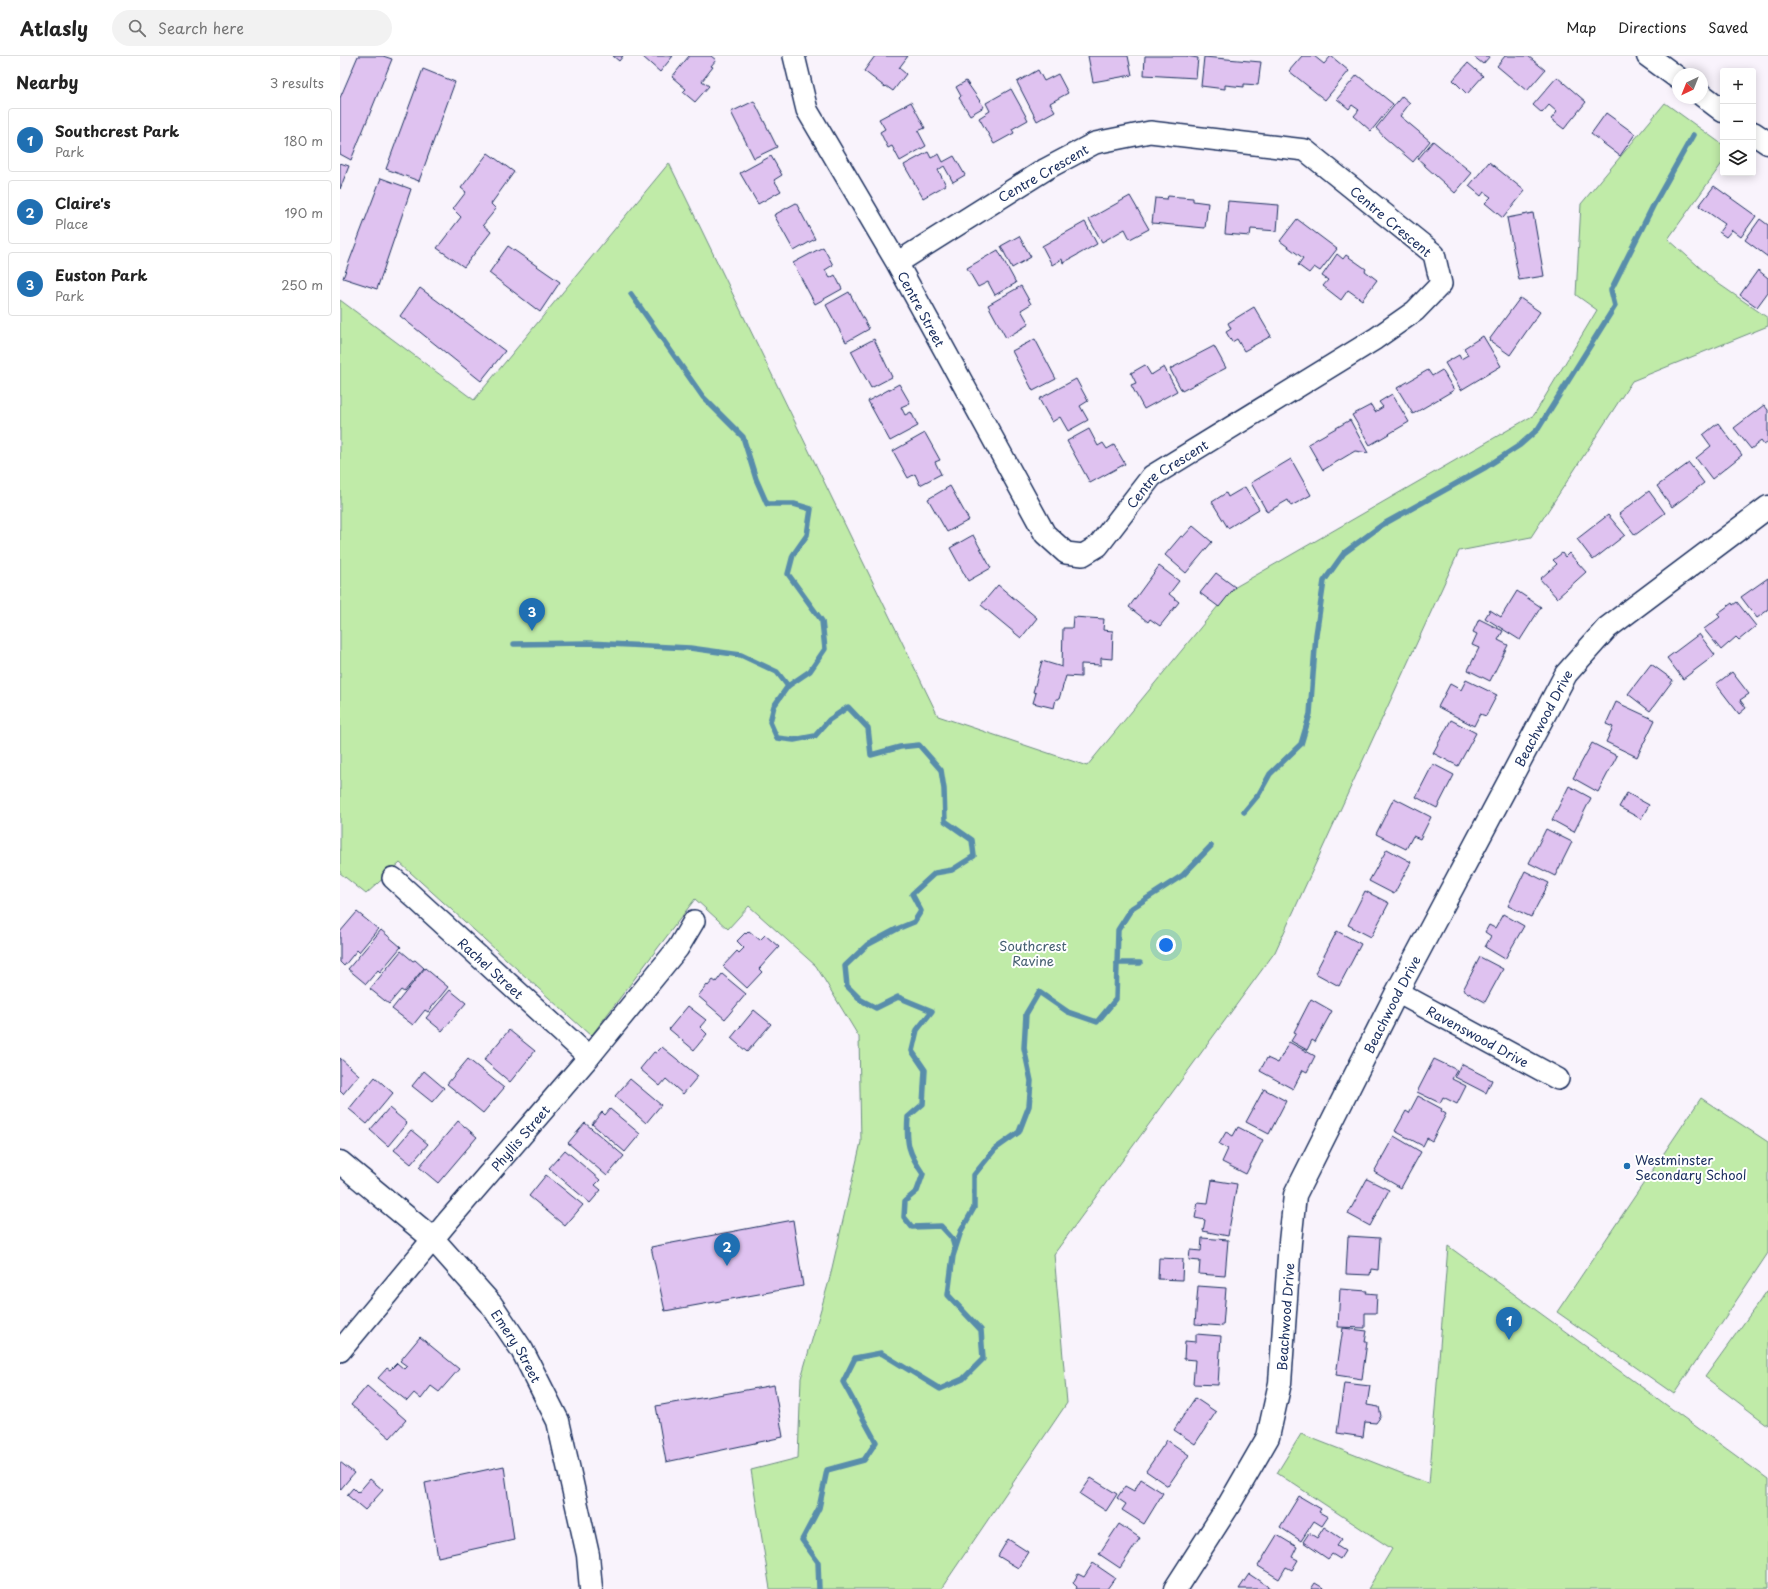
<!DOCTYPE html>
<meta charset="utf-8">
<style>
:root{--surface:#fff;--page:#f2f2f2;--text:#222;--muted:#767676;--line:#e0e0e0;--accent:#1f6fb2}
body{margin:0;font-family:"Playpen Sans",sans-serif;background:var(--page);color:var(--text)}
.controls{position:absolute;right:12px;top:12px;display:grid;overflow:hidden;border-radius:4px;box-shadow:0 2px 10px #0003}
.controls button{width:36px;height:36px;display:grid;place-items:center;padding:0;border:0;border-bottom:1px solid var(--line);background:var(--surface);color:var(--text);font:20px sans-serif}
.compass{position:absolute;left:1332px;top:12px;width:36px;height:36px;border-radius:50%;background:var(--surface);box-shadow:0 2px 10px #0003;rotate:223deg}
.you{position:absolute;left:826px;top:889px;width:14px;height:14px;margin:-10px;border:3px solid #fff;border-radius:50%;background:#1a73e8;box-shadow:0 0 0 6px #1a73e833}
.badge{display:grid;place-items:center;width:26px;height:26px;border-radius:50%;background:var(--accent);color:#fff;font-size:13px;font-weight:700}
.pin{position:absolute;translate:-50% -33px;filter:drop-shadow(0 1px 2px #0008)}
.pin::after{content:'';position:absolute;top:21px;width:14px;height:12px;background:inherit;clip-path:polygon(0 0,100% 0,50% 100%)}
.list{margin:0;padding:0;list-style:none}
h2{display:flex;justify-content:space-between;align-items:center;height:52px;margin:0;padding:0 16px;font-size:17px}
h2 small{font-size:13px;font-weight:400;color:var(--muted)}
.list li{display:grid;grid-template-columns:26px 1fr auto;gap:12px;align-items:center;box-sizing:border-box;height:64px;margin:0 8px 8px;padding:0 8px;border:1px solid var(--line);border-radius:4px}
.list b{display:block;font-size:15px;white-space:nowrap}
.list p{margin:0;font-size:13px;white-space:nowrap;color:var(--muted)}
.list em{font-size:13px;font-style:normal;color:var(--muted)}
.icon{flex:none;width:22px;height:22px;fill:none;stroke:currentColor;stroke-width:2;stroke-linecap:round;stroke-linejoin:round}
.map{position:relative;flex:none;width:1428px;height:1533px;overflow:hidden}
header{display:flex;align-items:center;gap:24px;box-sizing:border-box;height:56px;padding:0 20px;background:var(--surface);border-bottom:1px solid var(--line)}
header strong{font-size:19px}
nav{display:flex;gap:22px;margin-inline-start:auto;font-size:14px}
.search{width:280px;height:36px;background:var(--page);display:flex;align-items:center;gap:10px;box-sizing:border-box;padding:0 14px;border-radius:22px;color:var(--muted);font-size:15px}
main{display:flex}
aside{flex:1;background:var(--surface)}
.map>svg:first-child{display:block}
.green{fill:#c0eba8;stroke:#6e8d83}
.lines{fill:none;stroke-linecap:round;stroke-linejoin:round}
.stream{stroke:#588dab;stroke-width:5.5}
.building{fill:#dfc2f0;stroke:#1b2f5e}
.minor-casing{stroke:#1b2f5e;stroke-width:24}
.tertiary-casing{stroke:#1b2f5e;stroke-width:25}
.minor{stroke:#fff;stroke-width:21}
.tertiary{stroke:#fff;stroke-width:22}
.poi-dot{fill:#1f6fb2;stroke:#fff;stroke-width:1.5}
.labels{text-anchor:middle;dominant-baseline:central;stroke-width:4;stroke-linejoin:round;paint-order:stroke}
.street-label{font-size:13px;fill:#1b2f5e;stroke:#fff}
.park-label{font-size:13px;fill:#445e70;stroke:#fff}
.poi-label{font-size:13px;fill:#1b2f5e;stroke:#fff;text-anchor:start}
</style>
<header>
<strong>Atlasly</strong>
<div class="search"><svg class="icon" aria-label="search" viewBox="0 0 24 24"><circle cx="10" cy="10" r="6"/><path d="M15 15l6 6"/></svg>Search here</div>
<nav><a>Map</a><a>Directions</a><a>Saved</a></nav>
</header>
<main>
<aside>
<h2>Nearby<small>3 results</small></h2>
<ul class="list">
<li><span class="badge">1</span><div><b>Southcrest Park</b><p>Park</p></div><em>180 m</em></li>
<li><span class="badge">2</span><div><b>Claire's</b><p>Place</p></div><em>190 m</em></li>
<li><span class="badge">3</span><div><b>Euston Park</b><p>Park</p></div><em>250 m</em></li>
</ul>
</aside>
<div class="map">
<svg width="1428" height="1533" viewBox="0 0 1428 1533">
<rect width="100%" height="100%" fill="#f9f3fc"/>
<filter id="ink" filterUnits="userSpaceOnUse"><feTurbulence type="fractalNoise" baseFrequency=".025" numOctaves="2"/><feDisplacementMap in="SourceGraphic" scale="8" xChannelSelector="R" yChannelSelector="G"/><feConvolveMatrix kernelMatrix="1 2 1 2 8 2 1 2 1" color-interpolation-filters="sRGB"/></filter>
<g filter="url(#ink)">
<g class="green">
<path d="M1325,47L1383,89V106L1328,183L1376,226L1428,262V270L1292,325L1191,481L1119,495L935,896L714,1198L727,1347L601,1533H430L411,1414L458,1402L461,1322L489,1225L521,1086L519,981L476,910L409,850L388,873L355,843L251,980L60,807L26,838L0,817V244L134,344L329,107L598,660L747,710L892,533L1194,359L1257,254L1236,239L1241,148Z"/>
<path d="M1361,1042L1428,1086V1197L1334,1338L1217,1256Z"/>
<path d="M1108,1190L1428,1423V1533H1028L1052,1493L937,1417L961,1378L1089,1428Z"/>
<path d="M1427,1235H1428V1369L1365,1321Z"/>
</g>
<g class="lines">
<g class="stream">
<path d="M291,238L363,341L403,381L416,423L427,448H454L471,453L467,479L453,499L448,518L482,565L485,593L470,615L448,630L434,650L430,666L437,682L454,684L475,680L489,664L508,651L528,672L531,699L560,691L579,689L601,714L604,733L605,765L632,784L634,800L612,814L595,817L572,838L581,855L574,866L557,873L527,889L505,910L507,930L521,944L536,952L558,941L592,955L577,974L572,995L585,1014L583,1048L568,1061C566,1087 568,1096 583,1118L577,1135L565,1145L564,1161L572,1171L601,1170L612,1182L615,1193"/>
<path d="M174,588L248,587L350,592L401,599L437,616L448,630"/>
<path d="M904,756L919,738L930,718L961,688L970,658L976,579L984,525L1004,497L1042,469L1146,411L1180,389L1198,373L1275,250L1271,234L1313,150L1353,79"/>
<path d="M777,907H800"/>
<path d="M479,1533L478,1506L462,1484L479,1452L487,1414L524,1404L536,1386L503,1326L515,1302L541,1297L600,1333L623,1323L643,1303L641,1274L608,1239L613,1200L621,1175L634,1152V1119L655,1093L679,1076L689,1050L691,1025L684,992L686,958L699,936L728,956L757,966L776,943L778,874L792,852L843,819L871,790"/>
</g>
</g>
<g class="building">
<path d="M18,0H43L52,3L11,104L0,98V42Z"/>
<path d="M273,0H283L279,5Z"/>
<path d="M304,0H333L320,16L303,1Z"/>
<path d="M349,0H371L376,4L371,10L373,11L362,25L369,30L355,46L343,36L346,33L332,21Z"/>
<path d="M535,0H568L559,12L566,18L553,35L546,30L545,31L524,15Z"/>
<path d="M748,0H788L792,19L753,26Z"/>
<path d="M805,0H846L858,2L856,22L804,19Z"/>
<path d="M962,0H974L984,8L991,0L1009,15L985,44L949,15Z"/>
<path d="M1133,0H1150L1143,8Z"/>
<path d="M1165,0H1188L1205,14L1187,35L1157,10Z"/>
<path d="M864,1L921,6L918,29L904,28V31L885,29V33L861,30Z"/>
<path d="M1128,7L1143,20L1127,38L1113,24Z"/>
<path d="M83,13L115,26L79,125L46,113Z"/>
<path d="M698,14L704,25L718,18L728,37L710,47L715,55L697,65L677,26Z"/>
<path d="M1017,19L1053,48L1031,75L1014,60L1019,54L1012,49L1009,53L997,43Z"/>
<path d="M1217,21L1246,46L1224,73L1211,63L1217,56L1209,49L1202,57L1193,49Z"/>
<path d="M626,25L644,51L630,59L619,42L621,40L616,31Z"/>
<path d="M671,33L688,64L672,73L674,77L654,88L639,62L650,55L646,47Z"/>
<path d="M1062,40L1070,47L1060,60L1090,85L1073,106L1044,81L1036,72Z"/>
<path d="M414,45L437,91L414,102L391,56Z"/>
<path d="M571,46L585,72L578,75L586,90L560,105L552,90L548,92L540,76L545,73L539,63Z"/>
<path d="M1266,57L1295,78L1280,100L1251,78Z"/>
<path d="M1093,85L1132,117L1115,137L1085,110L1084,108L1078,103Z"/>
<path d="M588,96L591,102L599,98L603,106L614,100L625,119L613,126L604,110L598,114L606,129L583,142L564,109Z"/>
<path d="M148,97L174,116L151,148L156,153L143,169L151,176L124,211L97,192L121,161L113,153L126,136L121,132Z"/>
<path d="M431,100L442,119L434,124L441,135L418,148L400,117Z"/>
<path d="M1149,106L1185,135L1163,162L1145,147L1151,141L1144,136L1141,140L1129,130Z"/>
<path d="M0,107L9,110L0,133Z"/>
<path d="M41,122L71,133L37,233L3,222Z"/>
<path d="M1374,130L1416,160L1401,181L1392,174L1386,181L1379,176L1385,168L1359,150Z"/>
<path d="M790,140L809,173L790,183L785,173L762,186L749,163Z"/>
<path d="M828,140L853,142V145L868,147L865,172L812,167L815,142L827,143Z"/>
<path d="M888,145L939,149L937,175L911,173L910,180L885,178Z"/>
<path d="M456,147L475,183L454,195L434,159Z"/>
<path d="M1193,157L1204,220L1179,224L1167,162Z"/>
<path d="M957,163L997,193L980,215L974,211L969,217L958,209L963,202L940,185Z"/>
<path d="M1420,163L1428,169V201L1405,184Z"/>
<path d="M745,166L757,188L723,207L722,203L712,209L702,190Z"/>
<path d="M679,180L691,201L672,212L661,190Z"/>
<path d="M168,190L220,226L200,256L149,217Z"/>
<path d="M483,191L493,209L485,214L490,222L495,219L502,233L475,248L453,207Z"/>
<path d="M658,194L676,227L655,239L648,226L638,231L627,212Z"/>
<path d="M997,198L1003,203L1006,199L1026,213L1025,215L1037,224L1022,244L1008,234L1001,244L983,230L988,224L982,220Z"/>
<path d="M1418,214L1428,222V236L1417,251L1400,239Z"/>
<path d="M681,230L691,248L681,254L689,268L666,282L648,249Z"/>
<path d="M80,232L165,295L141,325L60,260Z"/>
<path d="M509,236L529,273L506,286L486,249Z"/>
<path d="M1180,242L1200,256L1170,299L1149,284Z"/>
<path d="M914,251L931,280L904,295L897,283L892,286L886,276L891,273L888,267Z"/>
<path d="M1143,280L1161,310L1121,334L1105,307L1119,299L1121,303L1128,299L1124,292Z"/>
<path d="M534,283L552,321L531,332L511,295Z"/>
<path d="M695,283L716,323L693,335L672,295Z"/>
<path d="M874,290L886,312L842,335L830,313Z"/>
<path d="M805,309L811,319L824,311L837,335L804,353L791,329L796,327L791,317Z"/>
<path d="M1088,314L1092,320L1102,314L1114,334L1073,358L1057,332Z"/>
<path d="M736,323L748,345L740,350L748,364L728,375L720,361L712,366L699,343Z"/>
<path d="M559,328L570,347L561,351L565,359L571,356L578,370L550,385L528,345Z"/>
<path d="M1052,338L1069,366L1030,389L1012,359L1031,349L1035,356L1043,351L1039,346Z"/>
<path d="M1424,349L1428,354V386L1424,389L1421,385L1411,393L1394,372Z"/>
<path d="M1010,364L1028,397L1015,395L983,414L968,388Z"/>
<path d="M1378,367L1402,399L1372,423L1356,402L1371,390L1363,379Z"/>
<path d="M749,373L758,390L763,387L767,393L774,389L785,408L750,427L727,385Z"/>
<path d="M585,377L600,404L595,406L601,418L580,429L575,418L568,422L553,395Z"/>
<path d="M951,403L971,439L951,450L948,444L927,456L911,427Z"/>
<path d="M1349,407L1364,427L1332,451L1317,430Z"/>
<path d="M610,430L629,464L607,476L588,443Z"/>
<path d="M905,431L919,453L888,472L872,446L886,437L888,441Z"/>
<path d="M1309,435L1325,457L1295,479L1279,458Z"/>
<path d="M1268,459L1285,479L1253,504L1237,483Z"/>
<path d="M853,470L872,486L846,517L825,499L841,480L843,481Z"/>
<path d="M633,479L651,512L628,525L610,492Z"/>
<path d="M1222,497L1225,501L1229,497L1246,516L1217,542L1200,523L1217,508L1213,504Z"/>
<path d="M819,510L839,525L829,538L839,546L820,570L810,563L808,566L789,551Z"/>
<path d="M876,517L895,531L879,551L860,537Z"/>
<path d="M1428,522V554L1417,562L1401,541Z"/>
<path d="M658,529L697,562L681,582L641,549Z"/>
<path d="M1177,535L1201,551L1180,584L1145,562L1150,554L1161,561Z"/>
<path d="M1397,546L1416,570L1399,584L1396,581L1381,594L1364,573L1380,561L1377,558L1392,547L1393,549Z"/>
<path d="M733,561L764,563L763,574L773,575L772,603L761,602V609L741,608V621L726,620L719,643H716L714,652L693,647L696,637L693,636L702,605L722,611L723,572H732Z"/>
<path d="M1139,563L1163,575L1158,584L1168,589L1150,625L1128,614L1139,592L1132,589L1137,578L1133,576Z"/>
<path d="M1359,578L1375,599L1343,623L1327,602Z"/>
<path d="M1311,608L1333,624L1310,655L1288,638Z"/>
<path d="M1392,616L1409,638L1400,644L1406,652L1399,658L1376,628Z"/>
<path d="M1126,624L1157,639L1146,660L1140,658L1134,670L1098,651L1110,628L1121,634Z"/>
<path d="M1276,646L1315,664L1297,701L1266,686L1273,671L1266,668Z"/>
<path d="M1111,664L1136,677L1118,710L1093,697Z"/>
<path d="M1252,687L1277,700L1258,736L1233,722Z"/>
<path d="M1093,708L1114,719L1097,752L1076,741Z"/>
<path d="M1229,730L1251,742L1234,776L1212,764Z"/>
<path d="M1287,737L1309,749L1301,763L1279,751Z"/>
<path d="M1054,742L1091,761L1080,783L1073,780L1066,793L1036,778Z"/>
<path d="M1206,773L1232,786L1215,820L1189,807Z"/>
<path d="M1047,793L1071,806L1054,838L1029,825Z"/>
<path d="M1185,815L1209,827L1191,861L1168,850Z"/>
<path d="M1025,835L1049,847L1031,881L1008,869Z"/>
<path d="M17,856L38,873L19,896L17,894L4,910L0,906V876Z"/>
<path d="M1163,858L1184,870L1165,903L1145,891L1151,880L1145,876L1149,869L1155,872Z"/>
<path d="M41,874L61,891L40,916L38,914L26,928L8,913Z"/>
<path d="M409,875L420,884L425,879L439,891L419,913L422,916L407,932L383,910L397,895L399,897L404,892L397,885L405,877L406,878Z"/>
<path d="M997,875L1021,888L999,930L975,917Z"/>
<path d="M61,895L73,905L75,904L84,912L64,936L61,934L49,948L30,933Z"/>
<path d="M1140,901L1163,913L1145,946L1123,934Z"/>
<path d="M85,912L108,931L88,956L85,954L73,969L52,953Z"/>
<path d="M382,918L406,938L385,963L358,940L367,929L368,930L373,924L376,926Z"/>
<path d="M110,934L126,947L102,975L86,962Z"/>
<path d="M971,943L992,955L975,986L972,984L967,994L951,985L956,977L954,976Z"/>
<path d="M348,950L366,964L360,971L367,978L354,994L329,973Z"/>
<path d="M414,954L431,968L407,996L391,982Z"/>
<path d="M169,974L195,995L170,1026L144,1004Z"/>
<path d="M949,986L975,1000L967,1016L963,1014L953,1033L920,1015L927,1002L938,1007Z"/>
<path d="M322,991L358,1020L343,1038L326,1023L320,1030L300,1013L314,996L316,997Z"/>
<path d="M0,1002L19,1019L3,1038L0,1035Z"/>
<path d="M128,1003L164,1032L143,1057L107,1028Z"/>
<path d="M1094,1003L1117,1014L1112,1023L1126,1030L1117,1048L1103,1041L1100,1047L1077,1036Z"/>
<path d="M1121,1008L1152,1024L1146,1037L1115,1021Z"/>
<path d="M84,1015L104,1032L92,1046L72,1030Z"/>
<path d="M35,1021L53,1037L27,1068L9,1053Z"/>
<path d="M290,1023L321,1049L306,1067L275,1040Z"/>
<path d="M924,1033L946,1045L929,1078L906,1066Z"/>
<path d="M1078,1040L1102,1053L1101,1055L1106,1058L1092,1085L1087,1082L1083,1090L1055,1075L1066,1055L1069,1057Z"/>
<path d="M49,1052L67,1067L48,1090L30,1074Z"/>
<path d="M270,1053L300,1078L285,1096L252,1068L262,1056L265,1059Z"/>
<path d="M118,1065L137,1081L98,1127L79,1111Z"/>
<path d="M245,1067L284,1100L267,1120L228,1087Z"/>
<path d="M898,1071L923,1084L906,1118L882,1106L888,1093L879,1088L886,1076L893,1080Z"/>
<path d="M71,1074L88,1088L71,1108L54,1094Z"/>
<path d="M1054,1080L1081,1096L1061,1132L1034,1116Z"/>
<path d="M225,1094L260,1124L255,1129L261,1134L250,1147L209,1112Z"/>
<path d="M206,1119L243,1149L225,1170L189,1140Z"/>
<path d="M1027,1123L1049,1134L1030,1170L1008,1158Z"/>
<path d="M872,1124L897,1128L888,1180L863,1175L865,1164L855,1162L858,1146L868,1147Z"/>
<path d="M453,1164L463,1230L325,1255L311,1191Z"/>
<path d="M1008,1180L1040,1182L1038,1214L1031,1213L1030,1219L1006,1218Z"/>
<path d="M862,1182L888,1184L885,1220L859,1218L860,1205L849,1204L850,1194L861,1195Z"/>
<path d="M819,1202L843,1203L842,1224L818,1223Z"/>
<path d="M858,1230L886,1232L883,1270L855,1268Z"/>
<path d="M1000,1233L1027,1235L1026,1237L1037,1238L1036,1257H1025V1272L998,1271Z"/>
<path d="M1003,1272L1027,1275L1025,1286H1027L1022,1323L996,1319Z"/>
<path d="M856,1278L881,1280L878,1329L853,1328L855,1304L844,1303L845,1285L856,1286Z"/>
<path d="M80,1281L119,1313L99,1336L91,1330L81,1343L74,1337L67,1345L38,1322L47,1312L50,1314L57,1307L64,1313L67,1310L60,1305Z"/>
<path d="M1004,1327L1030,1330L1027,1349L1039,1351L1041,1360L1036,1367L1025,1366L1023,1381L997,1377Z"/>
<path d="M434,1329L443,1381L326,1406L316,1350Z"/>
<path d="M27,1330L66,1364L50,1382L11,1349Z"/>
<path d="M855,1342L876,1356L855,1388L834,1374Z"/>
<path d="M827,1384L849,1399L828,1430L806,1415Z"/>
<path d="M0,1406L14,1417L0,1434Z"/>
<path d="M164,1410L174,1484L98,1501L85,1427Z"/>
<path d="M751,1422L777,1438L766,1455L740,1438Z"/>
<path d="M30,1423L43,1434L25,1454L7,1439L13,1432L18,1437Z"/>
<path d="M801,1423L823,1437L804,1468L782,1454L786,1448L777,1442L785,1430L794,1435Z"/>
<path d="M959,1440L981,1453L979,1456L988,1461L982,1470L974,1465L961,1485L940,1471Z"/>
<path d="M779,1468L800,1482L780,1512L759,1498Z"/>
<path d="M984,1471L1002,1483L997,1490L1005,1495L1000,1503L992,1498L988,1503L963,1486L969,1477L977,1482Z"/>
<path d="M937,1479L957,1491L952,1501L958,1504L952,1514L946,1511L939,1523L918,1510Z"/>
<path d="M668,1483L688,1496L678,1512L658,1500Z"/>
<path d="M753,1507L775,1522L767,1533H736L737,1531L733,1527L738,1518L744,1521Z"/>
<path d="M909,1518L930,1532L929,1533H899Z"/>
<path d="M975,1527L985,1533H971Z"/>
</g>
<g class="lines">
<defs>
<g id="minor">
<path id="s1" d="M454,0L467,54L557,207L705,478L726,497L743,499L758,490L812,420L1035,283L1075,255L1101,228L1094,198L965,94L810,76L755,87L706,113L557,207"/>
<path id="s2" d="M53,822L249,1001"/>
<path id="s3" d="M1057,936L1218,1023"/>
<path id="s4" d="M0,1295L108,1165L249,1001L338,892L354,865"/>
</g>
<g id="tertiary">
<path d="M1308,0L1338,22"/>
<path d="M1362,39L1383,55"/>
<path d="M1413,77L1428,87"/>
<path id="s5" d="M0,1106L93,1183L151,1248L182,1294L218,1365L248,1499L251,1533"/>
<path id="s6" d="M835,1533L887,1452L928,1381L940,1327L950,1186L955,1139L1057,936L1226,618L1267,572L1428,451"/>
</g>
</defs>
<use href="#minor" class="minor-casing"/>
<use href="#tertiary" class="tertiary-casing"/>
<use href="#minor" class="minor"/>
<use href="#tertiary" class="tertiary"/>
</g>
</g>
<circle class="poi-dot" cx="1287" cy="1110" r="4"/>
<g class="labels">
<g class="street-label">
<text transform="translate(703 117) rotate(-30)">Centre Crescent</text>
<text transform="translate(1051 165) rotate(40)">Centre Crescent</text>
<text stroke="none"><textPath href="#s1" startOffset="285">Centre Street</textPath></text>
<text stroke="none"><textPath href="#s1" startOffset="706">Centre Crescent</textPath></text>
<text stroke="none"><textPath href="#s6" startOffset="960">Beachwood Drive</textPath></text>
<text stroke="none"><textPath href="#s2" startOffset="133">Rachel Street</textPath></text>
<text stroke="none"><textPath href="#s6" startOffset="636">Beachwood Drive</textPath></text>
<text stroke="none"><textPath href="#s3" startOffset="92">Ravenswood Drive</textPath></text>
<text stroke="none"><textPath href="#s4" startOffset="279">Phyllis Street</textPath></text>
<text stroke="none"><textPath href="#s6" startOffset="300">Beachwood Drive</textPath></text>
<text stroke="none"><textPath href="#s5" startOffset="257">Emery Street</textPath></text>
</g>
<g class="park-label">
<text x="693" y="889">Southcrest<tspan x="693" dy="15">Ravine</tspan></text>
</g>
<g class="poi-label">
<text x="1295" y="1103">Westminster<tspan x="1295" dy="15">Secondary School</tspan></text>
</g>
</g>
</svg>
<div class="controls">
<button>+</button>
<button>−</button>
<button><svg class="icon" aria-label="layers" viewBox="0 0 24 24"><path d="M12 4l9 5-9 5-9-5zM3 14l9 5 9-5"/></svg></button>
</div>
<svg class="compass" viewBox="-18 -18 36 36"><path d="M0-13l5 13h-10z" fill="#e53935"/><path d="M0 13l5-13h-10z" fill="#767676"/></svg>
<div class="you"></div>
<div class="pin badge" style="left:1169px;top:1284px">1</div>
<div class="pin badge" style="left:387px;top:1210px">2</div>
<div class="pin badge" style="left:192px;top:575px">3</div>
</div>
</main>
